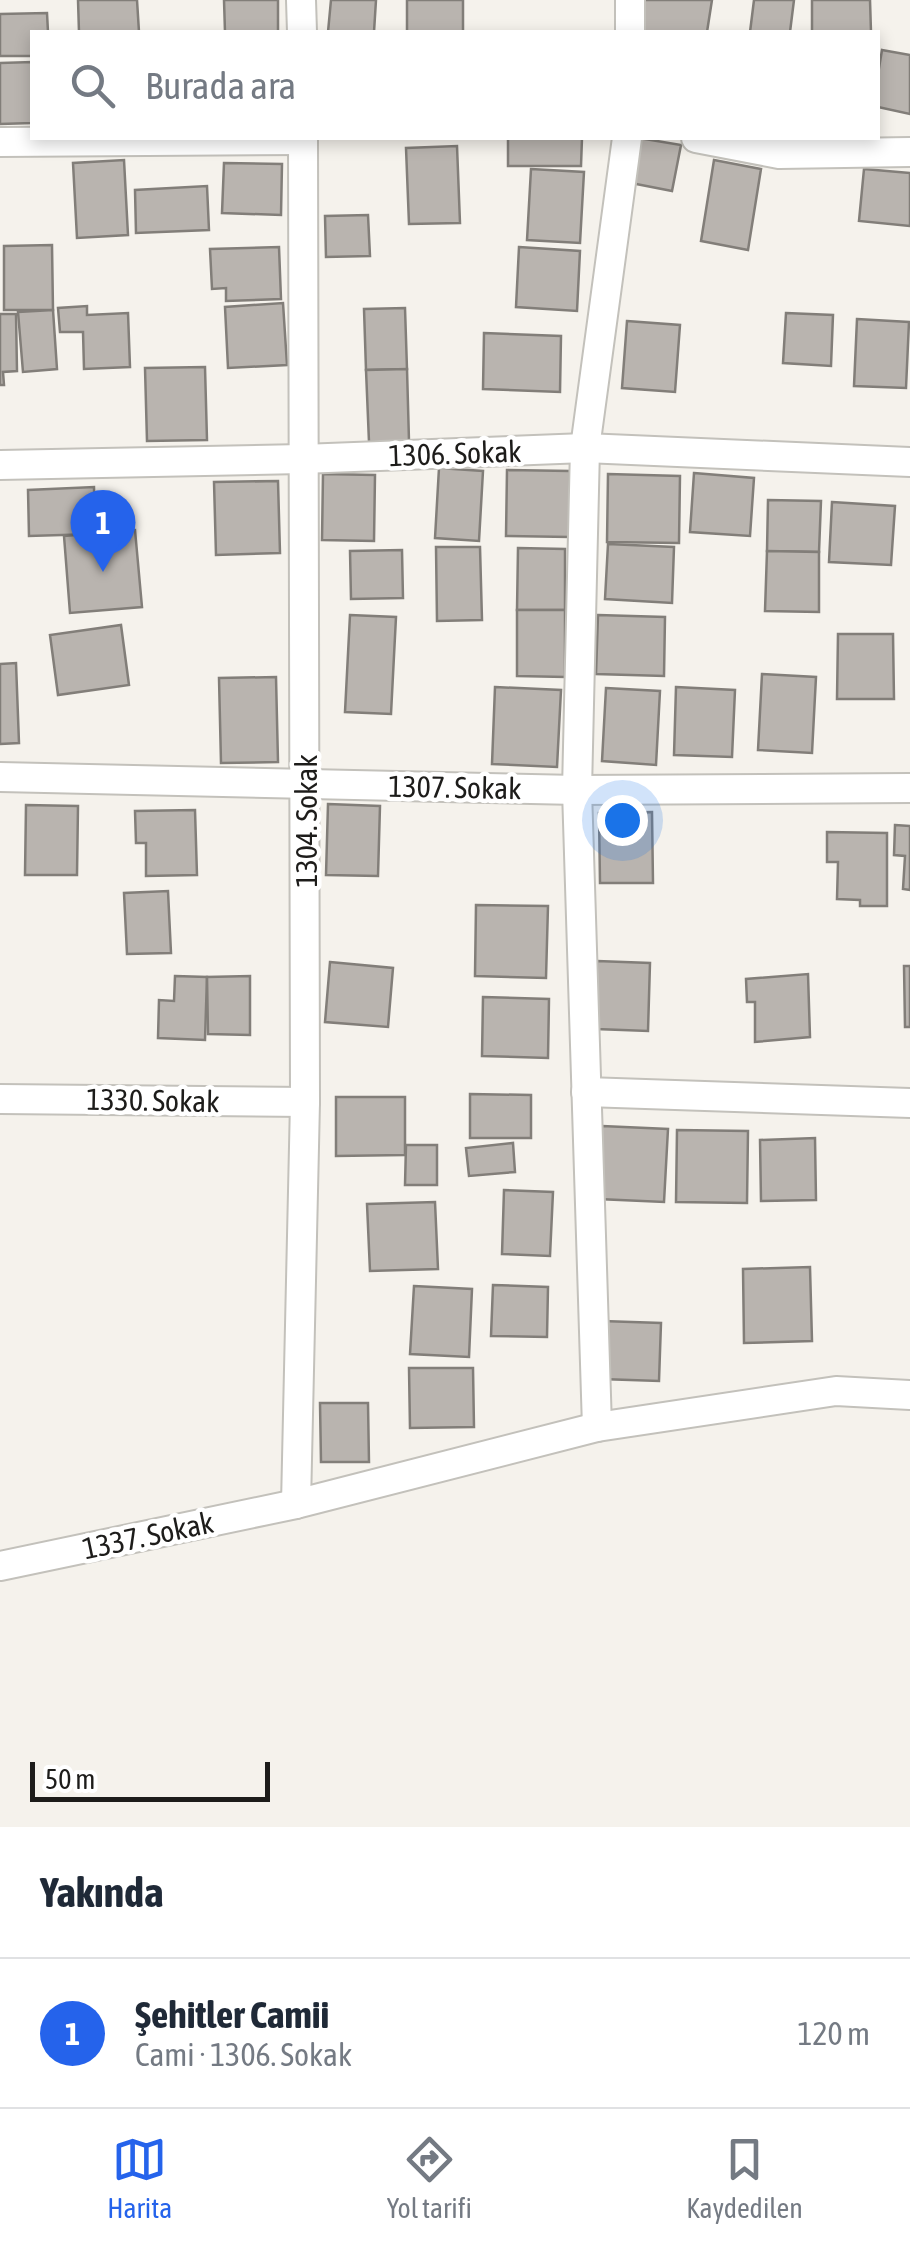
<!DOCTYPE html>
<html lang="tr">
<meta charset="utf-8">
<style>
:root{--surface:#fff;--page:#f2f2f3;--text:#1f2937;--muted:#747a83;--line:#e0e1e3;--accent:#2563eb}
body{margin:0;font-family:"Asap Condensed",sans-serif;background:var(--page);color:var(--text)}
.scale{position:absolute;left:30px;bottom:25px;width:240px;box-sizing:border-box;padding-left:10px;border:5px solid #1d1c1a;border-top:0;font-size:28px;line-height:35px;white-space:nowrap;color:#1d1c1a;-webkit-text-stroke:8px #fff;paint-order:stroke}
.you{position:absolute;left:622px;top:820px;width:35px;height:35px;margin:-25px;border:8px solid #fff;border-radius:50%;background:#1a73e8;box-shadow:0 0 0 15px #1a73e833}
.badge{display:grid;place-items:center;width:65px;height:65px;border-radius:50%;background:var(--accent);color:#fff;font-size:32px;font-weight:700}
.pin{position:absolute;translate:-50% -82px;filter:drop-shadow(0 2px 5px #0008)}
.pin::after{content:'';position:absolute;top:52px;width:35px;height:30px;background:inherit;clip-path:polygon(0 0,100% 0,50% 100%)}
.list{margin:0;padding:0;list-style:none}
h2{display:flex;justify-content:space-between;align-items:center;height:130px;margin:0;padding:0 40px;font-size:42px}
h2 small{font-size:32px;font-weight:400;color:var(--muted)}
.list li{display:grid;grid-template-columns:65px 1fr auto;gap:30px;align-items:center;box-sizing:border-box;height:150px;padding:0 40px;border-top:2px solid var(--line)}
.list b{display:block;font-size:38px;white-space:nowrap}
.list p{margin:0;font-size:32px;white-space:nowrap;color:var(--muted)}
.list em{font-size:32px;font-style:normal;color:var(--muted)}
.icon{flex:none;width:55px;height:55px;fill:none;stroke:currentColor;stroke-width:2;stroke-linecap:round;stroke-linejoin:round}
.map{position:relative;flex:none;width:910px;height:1827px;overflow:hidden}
.search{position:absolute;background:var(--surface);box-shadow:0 5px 15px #0003;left:30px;right:30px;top:30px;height:110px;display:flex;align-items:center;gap:25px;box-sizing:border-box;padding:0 35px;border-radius:0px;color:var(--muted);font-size:38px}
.sheet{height:280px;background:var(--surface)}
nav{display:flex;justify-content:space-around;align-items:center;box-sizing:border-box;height:140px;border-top:2px solid var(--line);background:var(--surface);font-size:28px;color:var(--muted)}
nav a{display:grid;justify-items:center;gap:5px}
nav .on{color:var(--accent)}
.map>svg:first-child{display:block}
.building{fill:#b9b4af;stroke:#827e79;stroke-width:2.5}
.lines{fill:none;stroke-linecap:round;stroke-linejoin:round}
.street-casing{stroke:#c3c1bb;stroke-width:32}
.street{stroke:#fff;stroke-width:28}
.labels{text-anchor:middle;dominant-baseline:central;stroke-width:9;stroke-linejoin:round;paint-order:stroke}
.street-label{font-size:30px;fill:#1d1c1a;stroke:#fff}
</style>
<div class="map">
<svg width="910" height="1827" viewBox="0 0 910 1827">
<rect width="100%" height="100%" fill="#f5f2ec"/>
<g class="building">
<path d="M78,0H137L139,32H79Z"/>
<path d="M224,0H278V32H225Z"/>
<path d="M331,0H376L374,32H328Z"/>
<rect x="407" y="0" width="56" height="32"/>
<path d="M640,0H712L707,32H635Z"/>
<path d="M754,0H794L790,32H750Z"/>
<path d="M812,0H870L871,32H812Z"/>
<path d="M47,13L48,32H32V56H0V14Z"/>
<path d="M882,50L910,55V114L878,107V74Z"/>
<path d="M32,62V123L0,124V63Z"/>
<path d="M508,138H582L581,166H508Z"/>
<path d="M639,138L681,145L672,191L631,183Z"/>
<path d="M457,146L460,223L409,224L406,148Z"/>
<path d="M124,160L128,235L77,238L73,163Z"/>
<path d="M714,160L761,169L748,250L701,241Z"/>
<path d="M224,163L282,164L281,215L222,213Z"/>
<path d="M531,169L584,172L580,243L527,240Z"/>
<path d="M864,169L910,173V226L859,221Z"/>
<path d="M207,186L209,230L136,233L135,190Z"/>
<path d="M368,215L370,256L326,257L325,216Z"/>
<path d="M52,245L53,310H4V246Z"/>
<path d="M279,247L281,299L226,301V288L212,289L210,249Z"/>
<path d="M519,247L580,251L577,311L516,307Z"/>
<path d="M283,303L287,365L228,368L225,307Z"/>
<path d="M87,306V315L128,313L130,367L84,369L83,332H60L58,308Z"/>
<path d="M405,308L407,369L366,370L364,309Z"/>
<path d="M53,310L57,369L23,372L18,312Z"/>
<path d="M786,313L833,315L831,366L783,363Z"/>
<path d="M0,314H16L17,371L3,372L4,385H0Z"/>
<path d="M857,319L909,322L906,388L854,386Z"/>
<path d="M627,321L680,325L675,392L622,388Z"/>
<path d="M484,333L561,336L560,392L483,389Z"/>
<path d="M205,367L207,440L147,441L145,368Z"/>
<path d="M407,369L409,441L369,442L366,370Z"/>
<path d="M439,468L483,471L479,541L435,538Z"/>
<path d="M507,470L570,471L569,537L506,536Z"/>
<path d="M694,473L754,478L750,536L690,532Z"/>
<path d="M323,474L375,475L374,541L322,540Z"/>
<path d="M608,474L680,476L679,543L607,542Z"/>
<path d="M278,481L280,553L216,555L214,482Z"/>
<path d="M94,487L95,534L29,536L28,490Z"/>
<path d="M768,500L821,501L819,552L767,551Z"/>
<path d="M832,502L895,506L891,565L829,562Z"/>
<path d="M135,530L142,607L70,613L64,536Z"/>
<path d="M608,544L674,547L672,603L605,599Z"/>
<path d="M436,547H480L482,620L437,621Z"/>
<path d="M518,548L565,549V610H517Z"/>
<path d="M402,550L403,598L351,599L350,551Z"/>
<path d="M767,551L819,552V612L765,611Z"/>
<path d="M517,610H565V677L517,676Z"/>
<path d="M350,615L396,617L391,714L345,712Z"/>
<path d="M598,615L665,617L664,676L596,674Z"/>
<path d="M121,625L129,685L58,695L50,635Z"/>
<path d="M838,634H893L894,699H837Z"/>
<path d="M16,663L19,743L0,744V664Z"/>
<path d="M762,674L816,677L812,753L758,750Z"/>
<path d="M276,677L278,762L221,763L219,678Z"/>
<path d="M495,687L561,690L557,767L492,764Z"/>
<path d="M676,687L735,690L732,757L674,755Z"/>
<path d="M606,688L660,691L656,765L602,761Z"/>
<path d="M328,804L380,806L378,876L326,875Z"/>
<path d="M26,805L78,806L77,875H25Z"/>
<path d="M195,810L197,875L146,876V843H136L135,811Z"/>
<path d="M652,812L653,883H600L599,813Z"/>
<path d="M895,825L910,826V890L903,889L905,856L894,855Z"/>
<path d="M827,832L887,833V906H860V900L837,899L838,862H827Z"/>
<path d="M168,891L171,953L127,954L124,893Z"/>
<path d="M476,905L548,906L546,978L475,976Z"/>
<path d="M597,961L650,963L648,1031L596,1029Z"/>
<path d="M330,962L393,968L388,1027L325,1022Z"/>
<path d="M904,966H910V1027H905Z"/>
<path d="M808,974L810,1037L755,1042V1002H747L746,979Z"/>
<path d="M175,976L207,977L205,1040L158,1038L159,1000L174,1001Z"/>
<path d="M250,976V1035L208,1034L207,977Z"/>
<path d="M483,997L549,999L548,1058L482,1056Z"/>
<path d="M470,1094L531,1095V1138H470Z"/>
<path d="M336,1097H405V1155L336,1156Z"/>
<path d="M602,1126L668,1129L664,1202L598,1199Z"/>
<path d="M677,1130L748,1131L747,1203L676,1202Z"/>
<path d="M815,1138L816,1200L761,1201L760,1140Z"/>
<path d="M513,1143L515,1172L469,1176L466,1148Z"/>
<path d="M406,1145H437V1185H405Z"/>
<path d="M504,1190L553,1192L550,1256L502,1254Z"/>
<path d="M435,1202L438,1269L370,1271L367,1204Z"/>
<path d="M810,1267L812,1341L744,1343L743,1269Z"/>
<path d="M493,1285L548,1287L547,1337L491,1336Z"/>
<path d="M414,1286L472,1289L469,1357L410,1354Z"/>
<path d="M602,1321L661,1323L659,1381L601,1379Z"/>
<path d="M409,1368H473L474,1427L410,1428Z"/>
<path d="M320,1403H368L369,1462H321Z"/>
</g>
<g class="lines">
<defs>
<g id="street">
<path d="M301,0L302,32"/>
<path d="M630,32V0"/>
<path d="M696,138L779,154L910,152"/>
<path d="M0,142L303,140"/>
<path d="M0,465L302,459L585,448L910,462"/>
<path d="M0,777L577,790L910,788"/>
<path d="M586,1092L910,1103"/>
<path d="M0,1099L305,1102"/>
<path d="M597,1427L577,790L585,448L627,138"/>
<path d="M296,1504L305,1102L303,138"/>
<path d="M0,1566L296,1504L597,1427L836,1391L910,1395"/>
</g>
</defs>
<use href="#street" class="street-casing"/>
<use href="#street" class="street"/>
</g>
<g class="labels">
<g class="street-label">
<text transform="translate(455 453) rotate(-2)">1306. Sokak</text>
<text transform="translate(455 787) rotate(1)">1307. Sokak</text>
<text transform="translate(306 821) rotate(-90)">1304. Sokak</text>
<text transform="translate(153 1100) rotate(1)">1330. Sokak</text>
<text transform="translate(148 1535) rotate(-12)">1337. Sokak</text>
</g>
</g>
</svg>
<div class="scale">50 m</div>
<div class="you"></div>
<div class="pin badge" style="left:103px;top:572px">1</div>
<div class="search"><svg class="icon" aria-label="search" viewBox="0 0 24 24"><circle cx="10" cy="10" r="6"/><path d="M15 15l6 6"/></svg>Burada ara</div>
</div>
<section class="sheet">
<h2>Yakında<small></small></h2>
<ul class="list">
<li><span class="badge">1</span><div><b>Şehitler Camii</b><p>Cami · 1306. Sokak</p></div><em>120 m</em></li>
</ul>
</section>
<nav>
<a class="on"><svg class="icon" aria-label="map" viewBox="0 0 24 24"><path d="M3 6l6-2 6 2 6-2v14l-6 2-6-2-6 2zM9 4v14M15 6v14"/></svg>Harita</a>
<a><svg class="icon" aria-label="directions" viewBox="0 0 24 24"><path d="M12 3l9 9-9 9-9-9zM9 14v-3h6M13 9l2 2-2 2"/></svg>Yol tarifi</a>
<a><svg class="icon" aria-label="saved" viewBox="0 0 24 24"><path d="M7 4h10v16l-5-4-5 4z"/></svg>Kaydedilen</a>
</nav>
